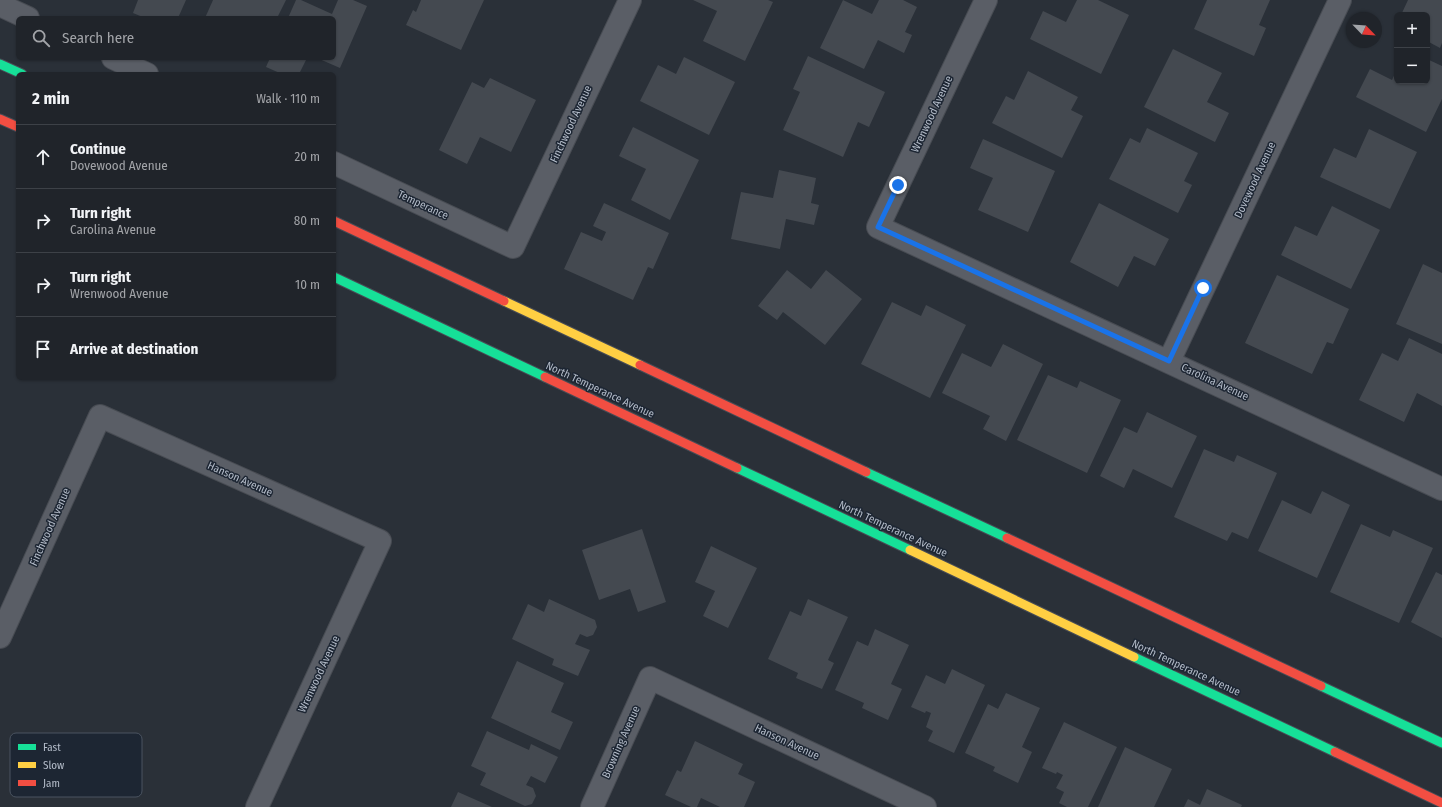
<!DOCTYPE html>
<meta charset="utf-8">
<style>
:root{--surface:#20242a;--page:#2d3036;--text:#f1f3f6;--muted:#a2a4a8;--line:#3d4147}
body{margin:0;font-family:"Fira Sans Condensed",sans-serif;background:var(--page);color:var(--text)}
.controls{position:absolute;right:12px;top:12px;display:grid;overflow:hidden;border-radius:6px;box-shadow:0 1px 3px #0004}
.controls button{width:36px;height:36px;display:grid;place-items:center;padding:0;border:0;border-bottom:1px solid var(--line);background:var(--surface);color:var(--text);font:20px sans-serif}
.compass{position:absolute;left:1346px;top:12px;width:36px;height:36px;border-radius:50%;background:var(--surface);box-shadow:0 1px 3px #0004;rotate:115deg}
.stop{position:absolute;width:12px;height:12px;margin:-9px;border:3px solid #1a73e8;border-radius:50%;background:#fff}
.stop.end{background:#1a73e8;border-color:#fff;box-shadow:0 1px 4px #0008}
.list{margin:0;padding:0;list-style:none}
h2{display:flex;justify-content:space-between;align-items:center;height:52px;margin:0;padding:0 16px;font-size:17px}
h2 small{font-size:13px;font-weight:400;color:var(--muted)}
.list li{display:grid;grid-template-columns:26px 1fr auto;gap:12px;align-items:center;box-sizing:border-box;height:64px;padding:0 16px;border-top:1px solid var(--line)}
.list b{display:block;font-size:15px;white-space:nowrap}
.list p{margin:0;font-size:13px;white-space:nowrap;color:var(--muted)}
.list em{font-size:13px;font-style:normal;color:var(--muted)}
.icon{flex:none;width:22px;height:22px;fill:none;stroke:currentColor;stroke-width:2;stroke-linecap:round;stroke-linejoin:round}
.map{position:relative;flex:none;width:1442px;height:807px;overflow:hidden}
.search{position:absolute;background:var(--surface);box-shadow:0 1px 3px #0004;left:16px;top:16px;width:320px;height:44px;display:flex;align-items:center;gap:10px;box-sizing:border-box;padding:0 14px;border-radius:6px;color:var(--muted);font-size:15px}
.panel{position:absolute;background:var(--surface);box-shadow:0 1px 3px #0004;left:16px;top:72px;width:320px;height:308px;border-radius:6px}
.map>svg:first-child{display:block}
.building{fill:#444950}
.lines{fill:none;stroke-linecap:round;stroke-linejoin:round}
.street-casing{stroke:#484c53;stroke-width:24}
.fast-casing{stroke:#484c55;stroke-width:11}
.slow-casing{stroke:#484c55;stroke-width:11}
.jam-casing{stroke:#484c55;stroke-width:11}
.street{stroke:#5a5e66;stroke-width:22}
.fast{stroke:#16e098;stroke-width:9}
.slow{stroke:#ffcf43;stroke-width:9}
.jam{stroke:#f24e42;stroke-width:9}
.route{stroke:#1a73e8;stroke-width:5}
.labels{text-anchor:middle;dominant-baseline:central;stroke-width:3;stroke-linejoin:round;paint-order:stroke}
.street-label{font-size:11px;fill:#b4bcc9;stroke:#1d2633}
.key{fill:#1d2633;stroke:#4a5360;stroke-width:1}
.key-label{font-size:11px;fill:#b4bcc9}
</style>
<div class="map">
<svg width="1442" height="807" viewBox="0 0 1442 807">
<rect width="100%" height="100%" fill="#2a3038"/>
<g class="building">
<path d="M138,0H186L178,18H145L133,13Z"/>
<path d="M213,0H286L277,18H205Z"/>
<path d="M296,0H301L332,14L338,0H353L367,6L340,68L317,58H334V18H288Z"/>
<path d="M421,0H484L461,50L406,25L413,10L416,12Z"/>
<path d="M693,0H768L773,2L745,61L703,41L717,11Z"/>
<path d="M843,0L872,14L879,0H903L917,7L905,32L912,35L904,53L878,40L864,69L820,48Z"/>
<path d="M1077,0H1098L1129,15L1101,74L1030,39L1043,11L1066,22Z"/>
<path d="M1207,0H1270L1259,25L1266,28L1254,56L1194,29Z"/>
<path d="M1408,0H1442V43L1440,48L1427,41V15H1401Z"/>
<path d="M1173,49L1222,73L1207,102L1229,113L1215,142L1144,107Z"/>
<path d="M808,56L885,92L869,127L858,122L843,157L783,130L800,92L793,89Z"/>
<path d="M684,57L735,82L709,135L640,101L658,65L676,74Z"/>
<path d="M270,58H307L299,74H282L266,67Z"/>
<path d="M1427,59L1442,66V99L1426,132L1356,97L1370,69L1392,80L1397,69V81H1427Z"/>
<path d="M1028,71L1078,97L1071,110L1083,116L1062,158L992,123L1006,96L1014,100Z"/>
<path d="M490,78L536,100L511,152L480,137L467,164L439,150L472,82L484,88Z"/>
<path d="M633,127L699,160L670,220L631,200L646,169L619,156Z"/>
<path d="M1147,128L1198,153L1184,181L1192,185L1178,213L1109,179L1130,138L1140,143Z"/>
<path d="M1369,129L1417,152L1390,209L1320,177L1334,148L1356,158Z"/>
<path d="M983,139L1055,171L1028,232L978,210L993,178L970,168Z"/>
<path d="M779,170L816,178L811,203L819,205L814,225L786,219L780,249L731,239L741,192L773,198Z"/>
<path d="M604,203L669,233L653,269L648,267L633,300L564,269L581,232L602,241L606,232L593,226Z"/>
<path d="M1099,203L1169,239L1155,266L1134,256L1118,287L1070,262Z"/>
<path d="M1332,206L1380,230L1351,289L1281,255L1295,226L1317,236Z"/>
<path d="M1423,264L1442,273V344L1396,324Z"/>
<path d="M787,270L811,289L826,270L862,299L825,345L783,312L777,320L758,306Z"/>
<path d="M1277,275L1349,309L1333,344L1327,342L1312,374L1245,343Z"/>
<path d="M892,302L921,316L926,305L966,325L930,398L861,364Z"/>
<path d="M1409,338L1442,354V406L1417,393L1404,422L1359,400L1382,353L1398,361Z"/>
<path d="M1003,344L1043,364L1006,441L983,429L990,416L942,393L962,353L991,367Z"/>
<path d="M1048,375L1077,388L1080,381L1121,400L1087,473L1017,440Z"/>
<path d="M1147,412L1197,436L1172,488L1133,469L1124,488L1100,476L1124,427L1137,433Z"/>
<path d="M1204,449L1234,462L1237,455L1277,473L1248,539L1232,532L1227,541L1174,517Z"/>
<path d="M1322,491L1350,505L1317,578L1258,551L1282,500L1311,514Z"/>
<path d="M1361,524L1390,537L1393,530L1433,548L1399,623L1330,592Z"/>
<path d="M642,529L666,602L638,612L630,589L599,600L582,550Z"/>
<path d="M711,546L757,568L728,628L703,616L715,591L695,582Z"/>
<path d="M1436,572L1442,575V638L1411,622Z"/>
<path d="M549,599L595,620L597,627L593,635L587,637L580,634L575,644L590,650L578,676L552,665L554,659L512,639L528,604L544,612Z"/>
<path d="M808,599L848,617L828,660L834,663L822,689L796,678L798,673L768,659L790,611L801,616Z"/>
<path d="M875,629L909,645L891,684L902,689L888,720L862,708L864,703L835,690L857,641L868,646Z"/>
<path d="M517,661L564,683L551,712L573,722L560,750L491,718Z"/>
<path d="M952,669L985,685L954,753L928,741L933,731L926,727L931,713L926,711L925,713L911,707L926,675L945,684Z"/>
<path d="M1006,693L1040,708L1022,747L1032,752L1018,783L993,771L995,767L965,753L988,704L998,709Z"/>
<path d="M1064,722L1117,747L1088,807H1067L1059,803L1064,792L1056,788L1063,775L1057,772L1056,774L1042,768Z"/>
<path d="M487,731L529,750L531,744L558,757L545,783L531,776L526,785L533,788L536,796L532,804L525,806L480,785L486,773L471,766Z"/>
<path d="M695,741L743,764L738,774L755,782L744,807H720L701,798L697,807H691L665,795L677,770L681,772Z"/>
<path d="M1125,747L1172,769L1154,807H1098Z"/>
<path d="M1207,789L1242,805L1241,807H1184L1188,799L1200,805Z"/>
<path d="M458,792L492,807H451Z"/>
</g>
<g class="lines">
<defs>
<g id="street">
<path d="M986,0L878,227L1442,489"/>
<path d="M0,5L28,18"/>
<path d="M113,58L147,74"/>
<path d="M334,163L513,247L630,0"/>
<path d="M1169,361L1340,0"/>
<path d="M0,637L100,416L380,541L257,807"/>
<path d="M592,807L650,678L925,807"/>
</g>
<g id="fast">
<path d="M0,64L22,74"/>
<path d="M334,277L545,377"/>
<path d="M737,468L910,550"/>
<path d="M866,472L1007,538"/>
<path d="M1134,657L1335,752"/>
<path d="M1321,686L1442,743"/>
</g>
<g id="slow">
<path d="M504,301L640,365"/>
<path d="M910,550L1134,657"/>
</g>
<g id="jam">
<path d="M0,119L18,127"/>
<path d="M334,221L504,301"/>
<path d="M640,365L866,472"/>
<path d="M545,377L737,468"/>
<path d="M1007,538L1321,686"/>
<path d="M1335,752L1442,803"/>
</g>
</defs>
<use href="#street" class="street-casing"/>
<use href="#fast" class="fast-casing"/>
<use href="#slow" class="slow-casing"/>
<use href="#jam" class="jam-casing"/>
<use href="#street" class="street"/>
<use href="#fast" class="fast"/>
<use href="#slow" class="slow"/>
<use href="#jam" class="jam"/>
</g>
<g class="lines">
<path class="route" d="M898,185L878,227L1169,361L1203,288"/>
</g>
<g class="labels">
<g class="street-label">
<text transform="translate(932 114) rotate(-65)">Wrenwood Avenue</text>
<text transform="translate(571 124) rotate(-65)">Finchwood Avenue</text>
<text transform="translate(1255 180) rotate(-65)">Dovewood Avenue</text>
<text transform="translate(423 205) rotate(25)">Temperance</text>
<text transform="translate(1215 382) rotate(25)">Carolina Avenue</text>
<text transform="translate(600 390) rotate(25)">North Temperance Avenue</text>
<text transform="translate(240 479) rotate(24)">Hanson Avenue</text>
<text transform="translate(50 527) rotate(-66)">Finchwood Avenue</text>
<text transform="translate(893 529) rotate(25)">North Temperance Avenue</text>
<text transform="translate(1186 668) rotate(25)">North Temperance Avenue</text>
<text transform="translate(319 674) rotate(-65)">Wrenwood Avenue</text>
<text transform="translate(621 742) rotate(-66)">Browning Avenue</text>
<text transform="translate(787 742) rotate(25)">Hanson Avenue</text>
</g>
</g>
<rect x="10" y="733" width="132" height="64" rx="6" class="key"/>
<rect x="18" y="744" width="18" height="6" fill="#16e098"/>
<rect x="18" y="762" width="18" height="6" fill="#ffcf43"/>
<rect x="18" y="780" width="18" height="6" fill="#f24e42"/>
<g class="key-label">
<text x="43" y="751">Fast</text>
<text x="43" y="769">Slow</text>
<text x="43" y="787">Jam</text>
</g>
</svg>
<div class="controls">
<button>+</button>
<button>−</button>
</div>
<svg class="compass" viewBox="-18 -18 36 36"><path d="M0-13l5 13h-10z" fill="#e53935"/><path d="M0 13l5-13h-10z" fill="#a2a4a8"/></svg>
<div class="stop" style="left:1203px;top:288px"></div>
<div class="stop end" style="left:898px;top:185px"></div>
<div class="search"><svg class="icon" aria-label="search" viewBox="0 0 24 24"><circle cx="10" cy="10" r="6"/><path d="M15 15l6 6"/></svg>Search here</div>
<section class="panel">
<h2>2 min<small>Walk · 110 m</small></h2>
<ul class="list">
<li><svg class="icon" aria-label="ahead" viewBox="0 0 24 24"><path d="M12 20V5M6 11l6-6 6 6"/></svg><div><b>Continue</b><p>Dovewood Avenue</p></div><em>20 m</em></li>
<li><svg class="icon" aria-label="right" viewBox="0 0 24 24"><path d="M7 20v-9h11M14 6l5 5-5 5"/></svg><div><b>Turn right</b><p>Carolina Avenue</p></div><em>80 m</em></li>
<li><svg class="icon" aria-label="right" viewBox="0 0 24 24"><path d="M7 20v-9h11M14 6l5 5-5 5"/></svg><div><b>Turn right</b><p>Wrenwood Avenue</p></div><em>10 m</em></li>
<li><svg class="icon" aria-label="arrive" viewBox="0 0 24 24"><path d="M6 21V4h12l-3 4 3 4H6"/></svg><div><b>Arrive at destination</b></div></li>
</ul>
</section>
</div>
